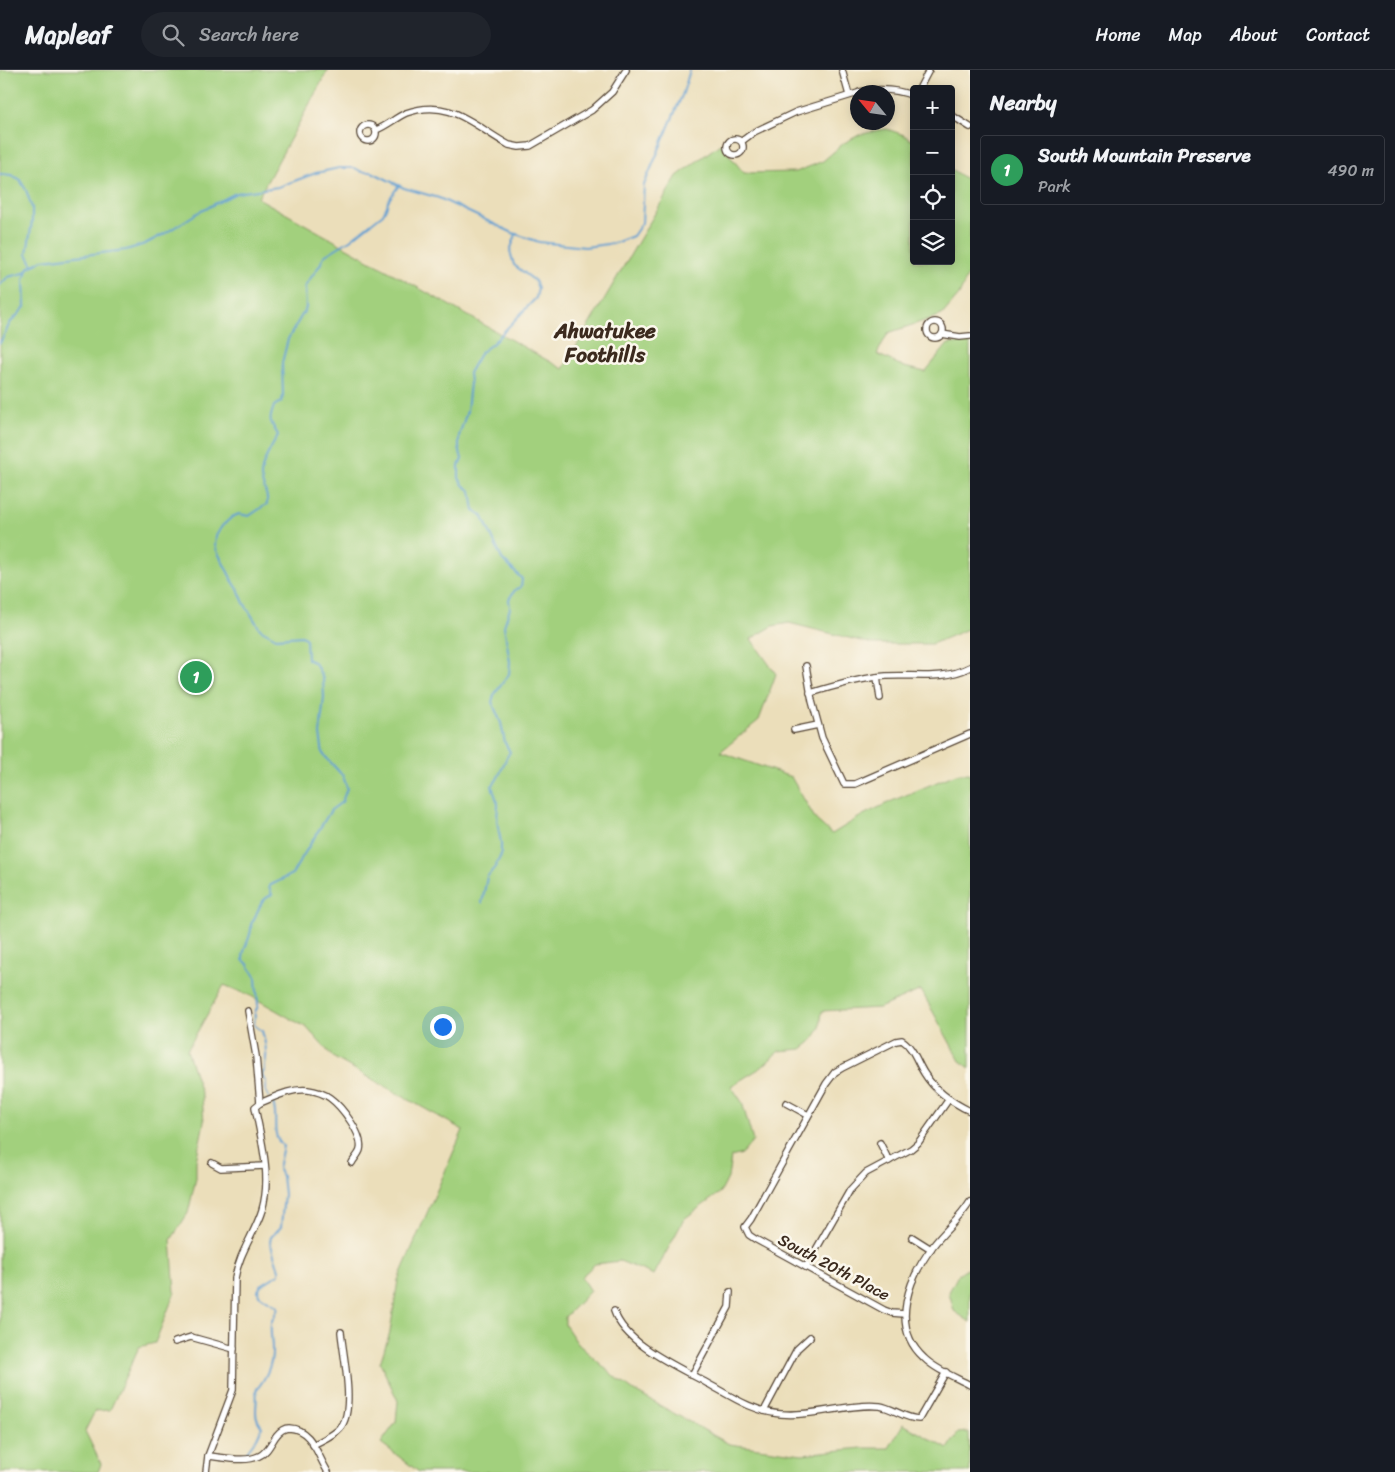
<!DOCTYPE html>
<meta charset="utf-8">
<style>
:root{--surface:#171b24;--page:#20242c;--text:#f1f3f6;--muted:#9ea1a6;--line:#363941;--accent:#d1495b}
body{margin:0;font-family:Sriracha,sans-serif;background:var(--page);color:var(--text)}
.controls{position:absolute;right:15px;top:15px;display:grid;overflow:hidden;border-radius:5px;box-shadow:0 2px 12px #0003}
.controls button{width:45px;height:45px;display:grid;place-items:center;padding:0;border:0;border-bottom:1px solid var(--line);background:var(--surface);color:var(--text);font:25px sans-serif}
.compass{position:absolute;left:850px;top:15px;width:45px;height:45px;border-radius:50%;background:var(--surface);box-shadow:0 2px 12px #0003;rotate:299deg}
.you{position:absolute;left:442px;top:956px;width:18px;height:18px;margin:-12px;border:4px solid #fff;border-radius:50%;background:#1a73e8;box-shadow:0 0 0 8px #1a73e833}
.badge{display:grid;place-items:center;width:32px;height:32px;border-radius:50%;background:var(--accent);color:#fff;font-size:16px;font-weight:700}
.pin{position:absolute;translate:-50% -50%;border:2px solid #fff;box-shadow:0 1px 5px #0006}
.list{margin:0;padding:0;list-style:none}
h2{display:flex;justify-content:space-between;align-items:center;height:65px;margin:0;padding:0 20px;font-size:21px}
h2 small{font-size:16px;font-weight:400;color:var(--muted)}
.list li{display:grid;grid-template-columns:32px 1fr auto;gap:15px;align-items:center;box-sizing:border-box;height:70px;margin:0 10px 10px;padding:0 10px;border:1px solid var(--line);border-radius:5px}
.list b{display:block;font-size:19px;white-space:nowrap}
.list p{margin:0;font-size:16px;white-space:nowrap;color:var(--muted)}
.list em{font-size:16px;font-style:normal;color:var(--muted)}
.icon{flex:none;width:28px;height:28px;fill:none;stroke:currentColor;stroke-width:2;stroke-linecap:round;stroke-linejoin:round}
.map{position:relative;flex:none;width:970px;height:1402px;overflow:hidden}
header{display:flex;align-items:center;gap:30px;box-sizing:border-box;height:70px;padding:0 25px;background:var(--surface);border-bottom:1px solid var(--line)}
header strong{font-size:24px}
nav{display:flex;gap:28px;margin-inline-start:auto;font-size:18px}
.search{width:350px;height:45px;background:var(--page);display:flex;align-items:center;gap:12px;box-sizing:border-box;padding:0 18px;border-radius:28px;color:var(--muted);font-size:19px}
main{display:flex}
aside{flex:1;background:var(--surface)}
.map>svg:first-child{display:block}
.green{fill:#a2d07d;stroke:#6e7d4e}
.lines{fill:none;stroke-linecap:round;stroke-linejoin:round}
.stream{stroke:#619fd2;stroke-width:2}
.minor-casing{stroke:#554535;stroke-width:8}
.minor{stroke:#fff;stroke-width:5.5}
.labels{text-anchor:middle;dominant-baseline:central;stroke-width:5;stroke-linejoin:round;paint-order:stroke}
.street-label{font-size:16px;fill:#3b2a1e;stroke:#fbf7ec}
.district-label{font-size:21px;font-weight:bold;fill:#3b2a1e;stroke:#fbf7ec}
</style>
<header>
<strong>Mapleaf</strong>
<div class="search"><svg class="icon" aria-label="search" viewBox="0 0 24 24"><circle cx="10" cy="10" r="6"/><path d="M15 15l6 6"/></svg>Search here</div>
<nav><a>Home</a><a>Map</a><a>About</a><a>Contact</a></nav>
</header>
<main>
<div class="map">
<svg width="970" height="1402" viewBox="0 0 970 1402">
<rect width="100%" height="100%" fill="#fbf7ec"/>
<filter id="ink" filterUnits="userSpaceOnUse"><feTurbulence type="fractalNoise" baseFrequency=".02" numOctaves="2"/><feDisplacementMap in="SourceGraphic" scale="10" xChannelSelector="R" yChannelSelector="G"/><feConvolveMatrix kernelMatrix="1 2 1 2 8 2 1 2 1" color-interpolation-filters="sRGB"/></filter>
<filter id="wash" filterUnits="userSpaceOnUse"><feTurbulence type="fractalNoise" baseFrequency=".0096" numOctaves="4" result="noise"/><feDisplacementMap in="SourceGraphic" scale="20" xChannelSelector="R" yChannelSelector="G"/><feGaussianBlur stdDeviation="1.12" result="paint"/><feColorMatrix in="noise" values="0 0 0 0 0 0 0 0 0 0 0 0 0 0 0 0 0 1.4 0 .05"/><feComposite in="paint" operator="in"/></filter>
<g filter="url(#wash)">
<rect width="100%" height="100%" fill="#ebdeba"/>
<g class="green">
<path d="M0,0H328L258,128L563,299L677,106L720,74L744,103L796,102L823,91L844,73L859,65L879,60L887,59L904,65L914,72V191H951V99L970,112V200L959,225L942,245L888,263L877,284L904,297L925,302L948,274L970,272V558L932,574H873L789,553L773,556L751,569L776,604L759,650L720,682L791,707L816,750L832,764L863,745L892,731L956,704L970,703V998L960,991L921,920L879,938L822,941L820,958L811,972L802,979L779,981L762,997L731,1016L742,1032L753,1071L742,1084L731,1087L728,1108L721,1122L684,1149L654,1205L620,1191L595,1194L581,1207L590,1221L565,1247V1255L578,1274L615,1307L634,1321L729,1374L802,1384L862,1378H889L903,1354L948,1379L958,1363L969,1362L970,1402H419L381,1373L396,1352L398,1331L380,1293L390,1262L398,1210L463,1060L334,988L307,958L251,926L224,915L187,980L202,1026L204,1052L196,1091V1108L188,1143L171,1170L175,1222L155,1273L139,1277L110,1340L95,1341L85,1361L101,1394L98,1402H0Z"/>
<path d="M970,1197V1252L954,1241L949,1222L958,1205Z"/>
</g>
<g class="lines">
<g class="stream">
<path d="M0,104L12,105L20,110L26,120L32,138V151L27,184L33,195"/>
<path d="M0,215L8,207L24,203L28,198L43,190L126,180L145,174L164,164L199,142L236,123L278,117L316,103L339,98H355L362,102H372L404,118L439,128L513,163L539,172L585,177L615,173L633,166L642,153L644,115L683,23L690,0"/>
<path d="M0,273L10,253L25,237L24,209L27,201"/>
<path d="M482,833L487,807L495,797L501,785V773L497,751L498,734L492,716C502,706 502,693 510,682L505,673L501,653L492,632L494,625L509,604L510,592L504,556L510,538L509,529L515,520L521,517L522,509L502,489L482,445L474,441L471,421L463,415L459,408V396L462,389L459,378V366L467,341L470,313L469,303L481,282L492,274L536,228L538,218L535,211L514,195L510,181L516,164"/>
<path d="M269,1027L266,1022V1011L263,1008L262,1004L265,1000C264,994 267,989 266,983C266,975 264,968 262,961L254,955L255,942L258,936L256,908L247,893L243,890C242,877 253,867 251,854C259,843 258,830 272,825L269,816L292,804L331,740L342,732L347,718L343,706L323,684L320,664L324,627L323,609L315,593L307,589L306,569L302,566L276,568L260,559L244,533L238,519L232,510L217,481L215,475L216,466L222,456L232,447L239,444L249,446L267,434C269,424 262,417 261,407C261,393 272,377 278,365C270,350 268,353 274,336L281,332L283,326L282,293L288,269L306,238L305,216L320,195L324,186L350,170L383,144L387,136L388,131L399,115"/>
<path d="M244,1385L257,1368L262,1357C251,1344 259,1335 256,1320C266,1309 273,1293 272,1278C272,1270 270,1262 271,1254C272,1247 277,1244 278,1237L259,1225L258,1221L261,1215L279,1204V1200L270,1172L271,1167L281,1157L284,1124L282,1106L278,1098L283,1076C269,1064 280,1045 272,1031"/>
</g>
</g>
</g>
<g filter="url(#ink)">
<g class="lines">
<defs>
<g id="minor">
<path d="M842,0L849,25"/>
<path d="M919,19L929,0"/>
<path d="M860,22C879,18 896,19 914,26"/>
<path d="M951,45L970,57"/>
<circle cx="368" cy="63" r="8"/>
<path d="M376,60C387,56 395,48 406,43C450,27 474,56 509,75L519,77L530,76L592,40L612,22L626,0"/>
<circle cx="735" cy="77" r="8"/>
<path d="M742,71L754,62L796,42L858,23"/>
<circle cx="935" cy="260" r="8"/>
<path d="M942,264L960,267L970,266"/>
<path d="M806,596L812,631L822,668L844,714H855L970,664"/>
<path d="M877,607L880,628"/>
<path d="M810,623C835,616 860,608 886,606C914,604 944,611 970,597"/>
<path d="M794,660L818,655"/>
<path d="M260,1033C275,1027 291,1018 308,1020C316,1021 323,1023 330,1028C341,1036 364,1065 360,1080C359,1084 354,1089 352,1093"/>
<path d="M786,1033L808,1045"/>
<path d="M880,1073L889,1091"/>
<path d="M212,1093L221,1098L265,1096"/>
<path d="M970,1132C960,1149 944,1161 933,1176C909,1208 889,1256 924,1288C936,1300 955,1307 970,1315"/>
<path d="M912,1167L931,1179"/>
<path d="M806,1197L850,1120L866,1103L911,1079L918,1073L949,1029"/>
<path d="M614,1241C625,1274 676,1296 705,1312C729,1325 753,1342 781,1344C814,1347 847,1333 880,1336C893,1338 905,1349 919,1349L946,1302"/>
<path d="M904,1244L892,1243L884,1240L755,1169L749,1165L745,1157L751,1149L826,1014L835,1002L842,998L896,971L902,970C913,977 917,992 924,1003C935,1021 951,1032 970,1041"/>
<path d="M175,1272L191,1267L234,1279"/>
<path d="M692,1305L729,1237L730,1222"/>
<path d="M764,1341L797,1279L810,1267"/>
<path d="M313,1375C322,1370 333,1366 340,1358C356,1341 343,1285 341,1262"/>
<path d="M208,1386C223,1387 245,1393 259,1386C267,1383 271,1373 276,1366C279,1362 284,1358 289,1358C312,1359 317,1385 328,1402"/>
<path d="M206,1402L208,1386L233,1320L235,1208C239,1183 255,1163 262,1140C272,1106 261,1070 255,1037L260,1033L256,986L248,941"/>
</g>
</defs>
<use href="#minor" class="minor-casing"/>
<use href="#minor" class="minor"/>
</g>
</g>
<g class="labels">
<g class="street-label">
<text transform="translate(834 1197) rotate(28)">South 20th Place</text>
</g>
<g class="district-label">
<text x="605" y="261">Ahwatukee<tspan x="605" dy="24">Foothills</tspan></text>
</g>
</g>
</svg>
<div class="controls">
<button>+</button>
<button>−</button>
<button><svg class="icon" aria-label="locate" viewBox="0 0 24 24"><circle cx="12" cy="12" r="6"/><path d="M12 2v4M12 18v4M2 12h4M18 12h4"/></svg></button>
<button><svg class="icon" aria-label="layers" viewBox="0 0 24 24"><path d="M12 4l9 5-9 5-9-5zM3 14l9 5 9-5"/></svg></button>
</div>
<svg class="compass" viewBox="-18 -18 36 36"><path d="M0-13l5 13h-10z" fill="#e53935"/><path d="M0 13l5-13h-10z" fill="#9ea1a6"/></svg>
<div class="you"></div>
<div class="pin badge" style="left:196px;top:607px;background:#2e9e5b">1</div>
</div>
<aside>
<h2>Nearby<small></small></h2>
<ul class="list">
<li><span class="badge" style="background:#2e9e5b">1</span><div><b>South Mountain Preserve</b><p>Park</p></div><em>490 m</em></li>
</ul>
</aside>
</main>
